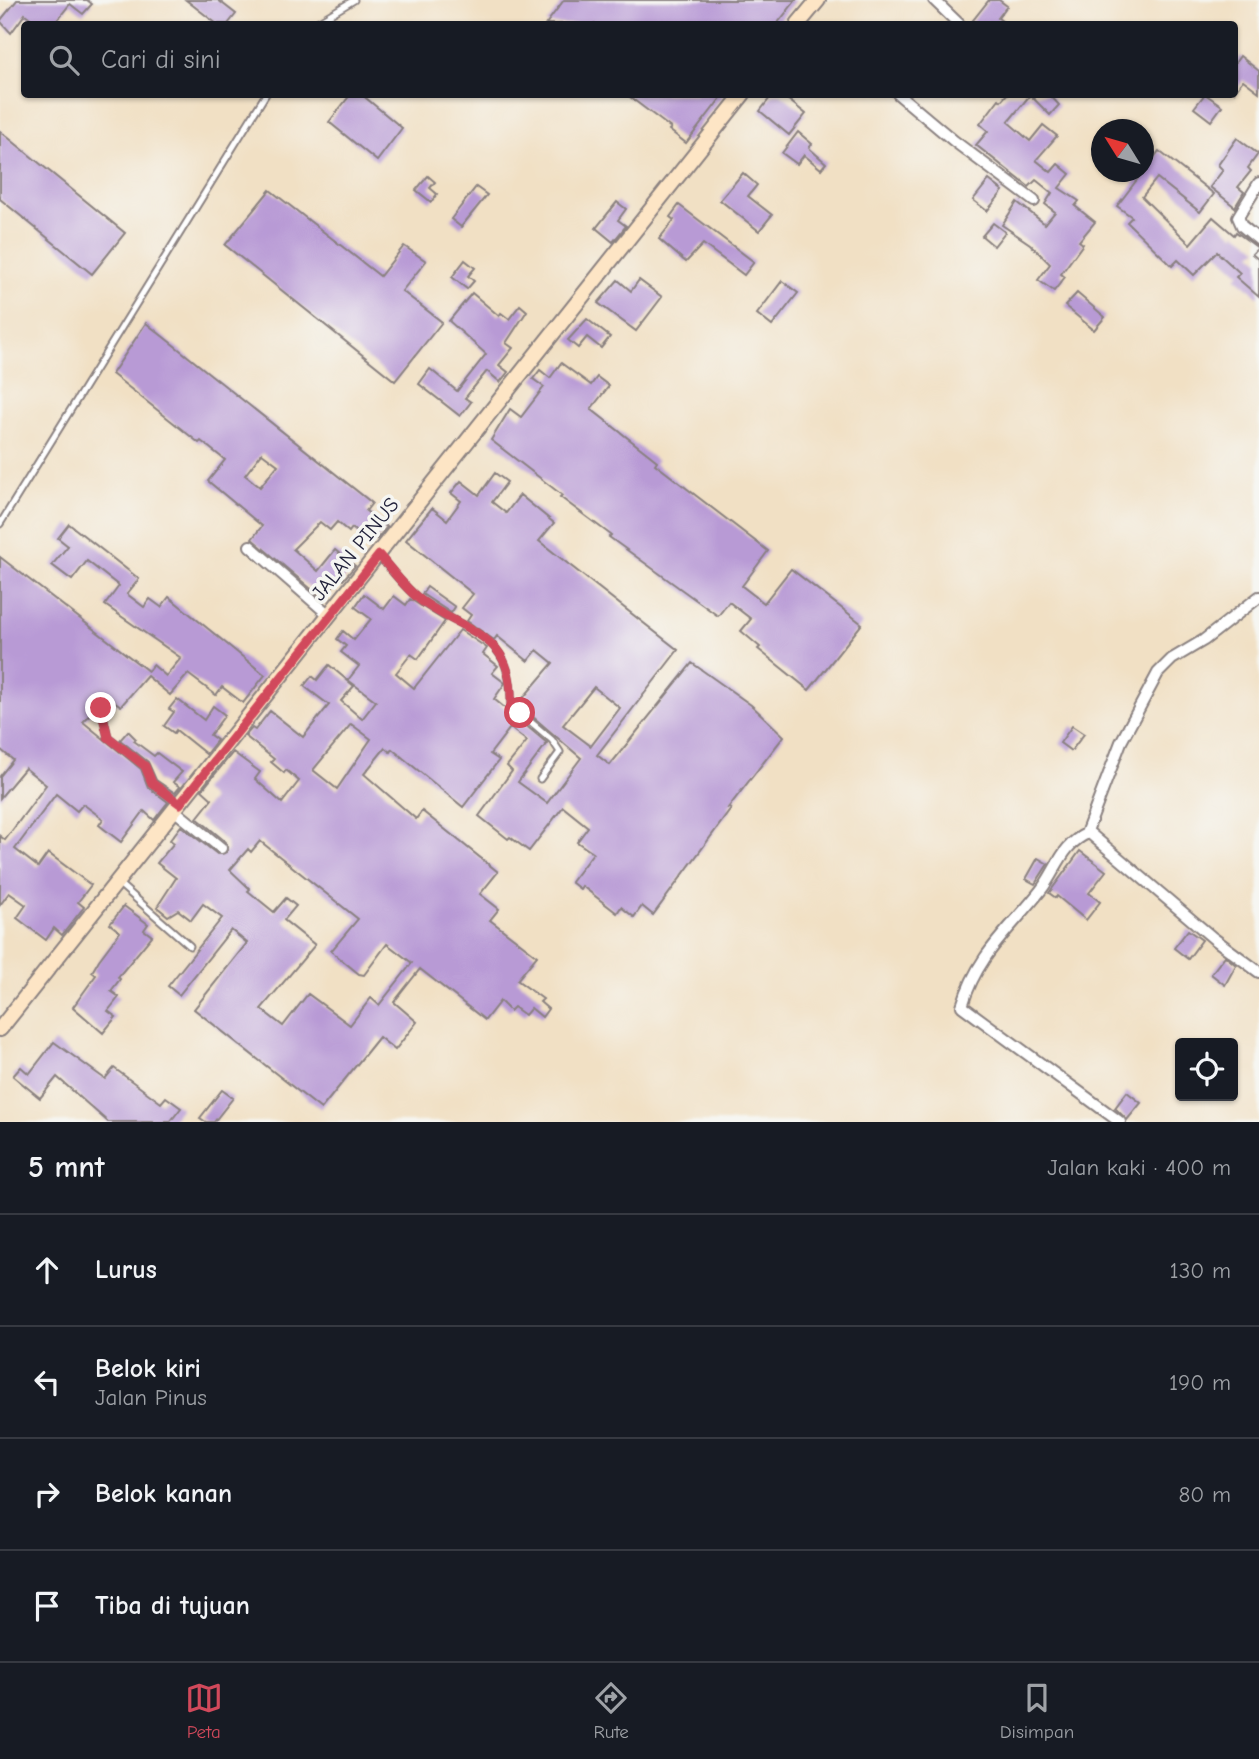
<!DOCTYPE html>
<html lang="id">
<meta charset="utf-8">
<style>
:root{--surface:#171b24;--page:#242831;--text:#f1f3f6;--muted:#9ea1a6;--line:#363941;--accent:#d1495b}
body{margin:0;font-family:"Comic Neue",sans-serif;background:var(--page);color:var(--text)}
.controls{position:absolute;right:21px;bottom:21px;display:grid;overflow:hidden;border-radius:7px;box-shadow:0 2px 5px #0004}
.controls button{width:63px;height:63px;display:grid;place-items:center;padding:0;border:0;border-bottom:2px solid var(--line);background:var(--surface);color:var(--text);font:35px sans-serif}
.compass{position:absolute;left:1091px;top:119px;width:63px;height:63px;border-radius:50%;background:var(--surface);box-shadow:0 2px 5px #0004;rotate:307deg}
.stop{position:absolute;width:21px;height:21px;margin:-16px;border:5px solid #d1495b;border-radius:50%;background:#fff}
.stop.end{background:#d1495b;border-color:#fff;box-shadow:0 2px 7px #0008}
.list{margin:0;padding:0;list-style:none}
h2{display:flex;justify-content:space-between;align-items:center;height:91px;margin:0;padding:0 28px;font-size:30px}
h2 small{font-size:23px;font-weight:400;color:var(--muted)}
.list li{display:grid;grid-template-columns:46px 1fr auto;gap:21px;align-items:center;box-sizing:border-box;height:112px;padding:0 28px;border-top:2px solid var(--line)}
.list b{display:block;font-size:26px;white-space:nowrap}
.list p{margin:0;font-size:23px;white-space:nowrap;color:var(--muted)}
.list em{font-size:23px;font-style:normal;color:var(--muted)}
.icon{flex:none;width:38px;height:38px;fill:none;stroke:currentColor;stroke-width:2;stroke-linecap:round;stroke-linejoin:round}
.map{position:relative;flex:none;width:1259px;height:1122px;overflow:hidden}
.search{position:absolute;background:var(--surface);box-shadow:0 2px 5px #0004;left:21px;right:21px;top:21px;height:77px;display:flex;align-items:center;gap:18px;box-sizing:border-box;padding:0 24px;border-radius:7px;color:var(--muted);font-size:26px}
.sheet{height:539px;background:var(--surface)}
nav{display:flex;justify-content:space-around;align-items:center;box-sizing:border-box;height:98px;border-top:2px solid var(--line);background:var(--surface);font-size:19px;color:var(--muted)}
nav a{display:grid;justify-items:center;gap:4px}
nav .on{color:var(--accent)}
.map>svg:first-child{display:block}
.building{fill:#b89ad5;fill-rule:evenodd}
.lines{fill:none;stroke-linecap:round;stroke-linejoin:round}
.lane-casing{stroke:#8a8180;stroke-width:9}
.street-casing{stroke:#8a8180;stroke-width:14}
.secondary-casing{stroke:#8a8180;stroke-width:18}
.lane{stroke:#fff;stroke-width:5}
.street{stroke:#fff;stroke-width:10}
.secondary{stroke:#fde5c5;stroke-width:14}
.route{stroke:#d1495b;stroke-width:9}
.labels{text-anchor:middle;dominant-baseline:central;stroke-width:7;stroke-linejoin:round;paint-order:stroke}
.street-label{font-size:21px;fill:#22223b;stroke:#f6f6f2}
</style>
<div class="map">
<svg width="1259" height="1122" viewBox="0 0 1259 1122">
<rect width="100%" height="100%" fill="#f6f6f2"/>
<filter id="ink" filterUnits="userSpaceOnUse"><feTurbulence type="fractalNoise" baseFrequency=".0143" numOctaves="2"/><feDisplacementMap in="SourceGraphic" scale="14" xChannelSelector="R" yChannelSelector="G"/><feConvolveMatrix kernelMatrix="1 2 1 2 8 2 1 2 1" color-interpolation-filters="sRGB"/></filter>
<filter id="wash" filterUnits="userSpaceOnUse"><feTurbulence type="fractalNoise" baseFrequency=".00686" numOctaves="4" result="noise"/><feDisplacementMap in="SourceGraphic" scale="28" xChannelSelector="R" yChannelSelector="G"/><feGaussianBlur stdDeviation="1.57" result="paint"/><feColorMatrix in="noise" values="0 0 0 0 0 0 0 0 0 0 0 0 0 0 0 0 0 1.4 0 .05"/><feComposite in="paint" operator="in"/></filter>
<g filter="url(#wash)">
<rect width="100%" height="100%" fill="#f1e0c4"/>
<g id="blocks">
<g class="building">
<path d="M17,0H87L92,4L83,14L70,4L54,24H38L25,14L11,33L0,21Z"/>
<path d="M186,0H218L236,14L228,24H217Z"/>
<path d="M564,0H796L777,24H546Z"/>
<path d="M989,0H999L1007,6L998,18L1006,24H970Z"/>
<path d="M1240,56L1259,71V92L1243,80L1235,91V63Z"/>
<path d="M351,94H361L402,128L377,161L329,122Z"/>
<path d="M626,94H724L686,143L669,130L671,128Z"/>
<path d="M773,94H781L806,114L789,135L760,111Z"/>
<path d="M1007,94H1049L1059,105L1050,115L1030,95L1008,122L1030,141L1043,125L1057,136L1036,160L1051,172L1058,164L1070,174L1059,188L1079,201L1075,206L1095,222L1079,241L1083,244L1061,274L1065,277L1054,291L1038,280L1050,264L1030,244L1002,225L1017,202L1045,224L1055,212L1045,204L1052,193L1036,180L1029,187L976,145L988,131L980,124L999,99L1001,101Z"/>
<path d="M1205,94L1222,106L1211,121L1194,108Z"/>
<path d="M0,131L125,233L92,274L0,199Z"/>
<path d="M798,132L812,144L809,148L826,163L821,169L804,155L797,164L782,153Z"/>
<path d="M1237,138L1258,154L1248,168L1251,171L1238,187L1244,192L1235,207L1210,187L1223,170L1218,165Z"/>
<path d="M1159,151L1214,194L1200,212L1157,178L1142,197L1190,244L1213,217L1234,235L1236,232L1258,248L1252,254L1259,260V297L1236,277L1240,273L1217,252L1194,275L1178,260L1172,266L1127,222L1132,217L1117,206Z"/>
<path d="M743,173L757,185L748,196L772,215L759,231L720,200Z"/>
<path d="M428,176L435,182L430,188L437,194L431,202L416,190Z"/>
<path d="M989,180L1003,191L987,211L973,200Z"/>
<path d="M476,187L487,195L461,227L451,219Z"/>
<path d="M270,190L380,276L404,246L426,261L402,291L442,322L395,381L225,245Z"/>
<path d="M617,202L626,209L618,220L626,226L613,242L596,228Z"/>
<path d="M679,205L754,262L744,275L703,244L686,262L659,239L674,220L670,217Z"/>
<path d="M993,223L1005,232L994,246L982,236Z"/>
<path d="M465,260L475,268L468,276L474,281L467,289L452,277Z"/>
<path d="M618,280L631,291L639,280L662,297L636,331L598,303Z"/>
<path d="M782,281L798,293L772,326L757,314Z"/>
<path d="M472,293L499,316L501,313L509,319L520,305L527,311L506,343L513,348L499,365L508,372L500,382L487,371L465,398L471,402L460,416L419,384L430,369L457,391L486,354L449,321Z"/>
<path d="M1077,293L1105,317L1094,330L1065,306Z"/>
<path d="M587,319L610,337L601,348L587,337L578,348L568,340Z"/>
<path d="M146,323L372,503L366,511L387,527L377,539L366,529L361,536L352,528L349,532L337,522L330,530L320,522L293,549L318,571L335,550L355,566L343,580L340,577L323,599L252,539L262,526L208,481L225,460L201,441L199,443L112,374ZM262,453L278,465L260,487L245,475Z"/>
<path d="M561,363L591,385L597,377L609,386L591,409L657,461L655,464L768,551L742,586L764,603L791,569L862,624L809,690L758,649L760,647L741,631L751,619L729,602L718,616L609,537L611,535L560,497L562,495L491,440L510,409L521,417L544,387L533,379L540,370L550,378Z"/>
<path d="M495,473L507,482L492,502L506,513L520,495L554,523L539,541L678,650L597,755L610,765L692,663L751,705L784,736L728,808L731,809L653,915L642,906L634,917L621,907L617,913L582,886L580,889L571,882L593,853L577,842L588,827L563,807L529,851L510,837L508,839L479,816L512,771L507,766L527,741L510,728L490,754L499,760L463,807L392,749L390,752L385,748L364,774L416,819L422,811L498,872L480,894L499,909L490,920L537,956L517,980L543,999L540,1002L548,1009L542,1017L531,1008L525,1015L514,1007L510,1011L500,1001L485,1020L420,969L394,1002L417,1022L395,1050L379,1037L321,1109L194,1009L247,943L231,930L179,995L168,986L222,918L203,904L191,920L178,910L168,916L157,907L176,878L157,863L174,843L170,840L181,826L217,854L227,852L226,842L197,818L212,799L202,790L233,752L260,772L255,779L282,803L299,781L286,770L284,773L271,762L274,759L245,736L252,728L255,730L270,711L303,737L329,705L304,686L312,676L317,680L329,665L354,686L341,701L362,719L376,701L348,680L359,666L341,652L346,646L337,639L343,631L354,640L371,619L355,607L364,594L384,609L394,596L406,605L410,599L445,621L418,659L411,654L396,673L414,688L460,630L487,648L483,654L498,666L492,673L505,683L494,699L547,743L518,782L547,803L581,758L518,704L553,663L537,650L528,661L497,636L494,640L467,621L471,615L462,608L473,594L406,540L432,508L447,520L461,501L451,493L461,481L479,495ZM594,687L620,708L591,746L563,725ZM351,724L371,739L337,789L313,770ZM260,841L358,919L331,951L359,974L364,975L387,944L412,963L379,1005L371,998L350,1025L308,994L283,1026L261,1009L315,945L284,920L296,906L286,898L274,912L248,891L250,889L230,870L248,849L251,852Z"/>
<path d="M69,524L139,579L127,594L144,607L150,599L161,607L169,597L265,675L243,703L222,687L216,695L188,674L170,695L147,676L121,706L101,692L93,701L96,708L83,722L141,769L148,787L168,802L154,820L144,811L121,842L99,825L103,819L83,804L77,811L56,794L15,849L38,867L48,853L91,885L78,902L84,907L62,935L54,928L46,940L17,918L26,905L9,893L0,905V836L5,840L46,785L25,768L0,798V776L13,760L0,749V557L148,671L153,665L166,676L181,658L105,605L119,586L87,561L72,580L52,565L68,546L58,538Z"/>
<path d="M427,587L455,607L451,613L422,594Z"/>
<path d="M177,699L204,720L213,706L225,715L210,735L217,740L206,754L176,730L174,733L164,726L174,712L169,709Z"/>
<path d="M1072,726L1084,734L1071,751L1060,743Z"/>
<path d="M128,731L136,739L134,741L154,756L157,753L182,772L173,782L180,787L175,793L156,780L148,762L120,740Z"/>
<path d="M1080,851L1106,871L1089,893L1100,902L1086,920L1057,896L1056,898L1049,893Z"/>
<path d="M1038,858L1048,864L1035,884L1026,879Z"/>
<path d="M124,906L148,924L144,930L152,936L118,977L120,979L111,991L119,997L108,1011L116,1017L103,1033L73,1007L96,975L92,972L99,960L120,932L110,924Z"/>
<path d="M1188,930L1202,940L1188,959L1174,948Z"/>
<path d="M1225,956L1236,965L1225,985L1211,974Z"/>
<path d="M54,1042L105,1079L114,1068L161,1103L166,1097L181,1108L170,1122H108L57,1077L40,1098L13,1076L21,1067L29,1074Z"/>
<path d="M222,1090L233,1098L214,1122H206L200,1118Z"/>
<path d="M1127,1092L1141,1103L1127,1120L1115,1108Z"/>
</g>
</g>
</g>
<g filter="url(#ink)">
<use href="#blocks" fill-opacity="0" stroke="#8a8180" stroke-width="2"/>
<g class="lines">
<defs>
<g id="lane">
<path d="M314,24L354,0"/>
<path d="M0,524L266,94"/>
<path d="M378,555C392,570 406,590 423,602C471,635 513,634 511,705L552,740L560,752L540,779"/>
<path d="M101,708L108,737L145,766L152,783L179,803"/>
<path d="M117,882L190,946"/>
</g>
<g id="street">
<path d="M934,0L959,24"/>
<path d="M898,94L954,141L1034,201"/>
<path d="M1259,183L1238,217L1242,226L1259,240"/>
<path d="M250,546L329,615"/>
<path d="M1259,597L1204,640L1172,659L1158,673L1121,742L1087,831L1213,938L1259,972"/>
<path d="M174,810L221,848"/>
<path d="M1088,833C1061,845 1058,868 1041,890C1010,930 978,953 962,1006L1120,1122"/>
</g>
<g id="secondary">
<path d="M798,24L818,0"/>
<path d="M0,1029L743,94"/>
</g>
</defs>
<use href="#lane" class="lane-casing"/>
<use href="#street" class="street-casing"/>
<use href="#secondary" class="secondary-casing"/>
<use href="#lane" class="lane"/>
<use href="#street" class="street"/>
<use href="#secondary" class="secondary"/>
</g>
</g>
<g class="lines" filter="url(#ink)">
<path class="route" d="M101,708L108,737L145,766L152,783L180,804L379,555C392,570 406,590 423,602C470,635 514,634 511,705L520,713"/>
</g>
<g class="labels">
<g class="street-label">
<text transform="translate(355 549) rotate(-51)">JALAN PINUS</text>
</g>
</g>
</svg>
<div class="controls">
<button><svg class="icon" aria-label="locate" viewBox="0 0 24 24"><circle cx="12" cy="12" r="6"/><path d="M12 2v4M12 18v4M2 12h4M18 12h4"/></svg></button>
</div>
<svg class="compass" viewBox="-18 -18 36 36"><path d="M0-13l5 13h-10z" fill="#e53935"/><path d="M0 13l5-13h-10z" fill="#9ea1a6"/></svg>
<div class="stop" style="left:520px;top:713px"></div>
<div class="stop end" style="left:101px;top:708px"></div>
<div class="search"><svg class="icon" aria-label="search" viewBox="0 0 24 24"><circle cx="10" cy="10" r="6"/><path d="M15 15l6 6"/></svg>Cari di sini</div>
</div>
<section class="sheet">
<h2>5 mnt<small>Jalan kaki · 400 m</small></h2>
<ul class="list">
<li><svg class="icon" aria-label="ahead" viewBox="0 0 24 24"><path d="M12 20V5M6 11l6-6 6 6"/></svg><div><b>Lurus</b></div><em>130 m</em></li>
<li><svg class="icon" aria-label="left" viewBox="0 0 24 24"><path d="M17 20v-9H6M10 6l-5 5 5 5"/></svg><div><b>Belok kiri</b><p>Jalan Pinus</p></div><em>190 m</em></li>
<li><svg class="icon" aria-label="right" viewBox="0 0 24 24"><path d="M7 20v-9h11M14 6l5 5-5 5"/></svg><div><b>Belok kanan</b></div><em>80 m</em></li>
<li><svg class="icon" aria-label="arrive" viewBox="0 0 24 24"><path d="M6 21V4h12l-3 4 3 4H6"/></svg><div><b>Tiba di tujuan</b></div></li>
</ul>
</section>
<nav>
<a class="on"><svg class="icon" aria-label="map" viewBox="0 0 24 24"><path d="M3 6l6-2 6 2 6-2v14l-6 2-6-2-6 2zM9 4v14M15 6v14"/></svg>Peta</a>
<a><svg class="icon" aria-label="directions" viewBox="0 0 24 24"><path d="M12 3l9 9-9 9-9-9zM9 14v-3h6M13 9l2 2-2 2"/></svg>Rute</a>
<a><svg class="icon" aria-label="saved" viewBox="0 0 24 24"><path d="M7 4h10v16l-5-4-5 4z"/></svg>Disimpan</a>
</nav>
